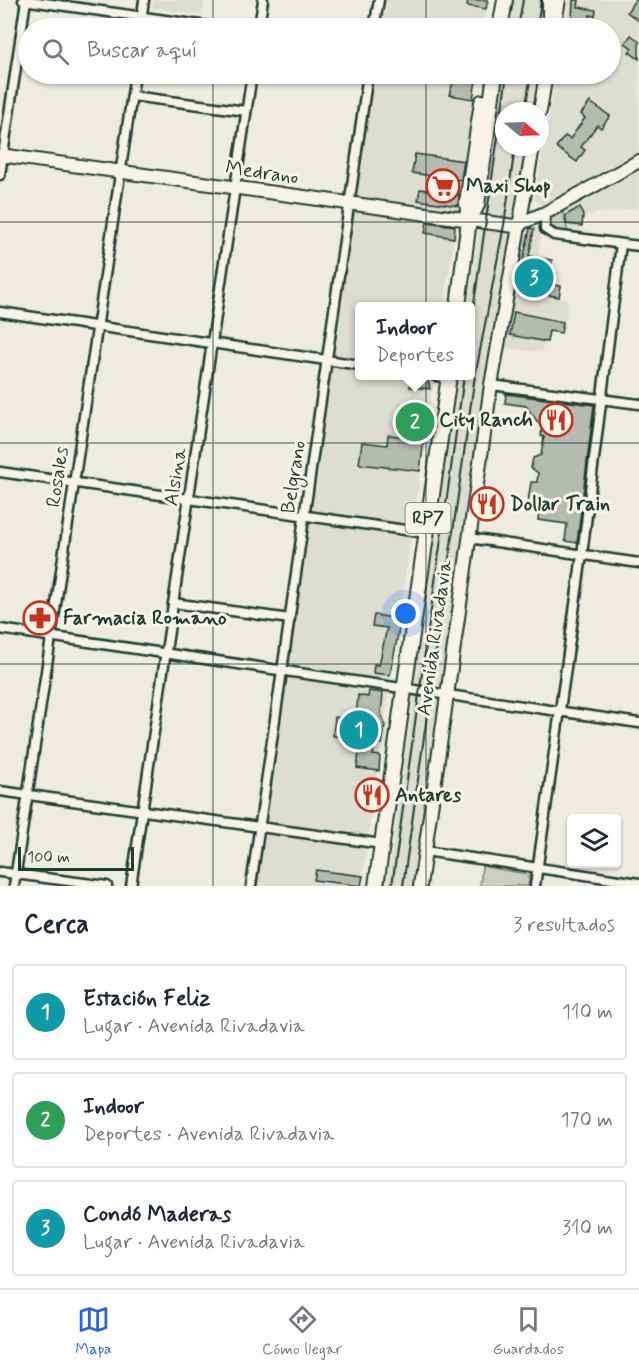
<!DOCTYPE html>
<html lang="es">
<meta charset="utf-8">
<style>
:root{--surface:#fff;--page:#f6f6f7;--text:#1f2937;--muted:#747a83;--line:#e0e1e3;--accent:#2563eb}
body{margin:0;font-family:Mynerve,sans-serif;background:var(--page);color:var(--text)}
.controls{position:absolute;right:18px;bottom:18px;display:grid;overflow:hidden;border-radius:6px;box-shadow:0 2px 4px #0004}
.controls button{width:54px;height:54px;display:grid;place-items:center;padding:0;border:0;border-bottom:2px solid var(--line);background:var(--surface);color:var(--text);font:30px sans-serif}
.compass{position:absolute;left:495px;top:102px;width:54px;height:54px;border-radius:50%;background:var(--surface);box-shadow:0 2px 4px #0004;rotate:109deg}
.scale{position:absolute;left:18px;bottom:15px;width:116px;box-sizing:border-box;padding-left:6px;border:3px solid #1f3d34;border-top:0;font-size:16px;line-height:21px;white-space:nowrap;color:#1f3d34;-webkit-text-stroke:4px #f7f3e8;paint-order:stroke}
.you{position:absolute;left:406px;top:614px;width:21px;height:21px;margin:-15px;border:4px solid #fff;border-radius:50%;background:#1a73e8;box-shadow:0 0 0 9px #1a73e833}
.badge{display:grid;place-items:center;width:39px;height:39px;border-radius:50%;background:var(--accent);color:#fff;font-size:20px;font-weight:700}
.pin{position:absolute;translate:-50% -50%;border:3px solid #fff;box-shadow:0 2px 6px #0006}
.popup{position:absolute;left:355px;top:302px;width:120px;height:78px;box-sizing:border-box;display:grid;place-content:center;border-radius:6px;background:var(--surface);filter:drop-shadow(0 2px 4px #0005);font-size:20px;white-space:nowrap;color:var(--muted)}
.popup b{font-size:22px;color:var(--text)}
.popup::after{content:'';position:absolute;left:50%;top:100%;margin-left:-12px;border:12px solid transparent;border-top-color:var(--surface)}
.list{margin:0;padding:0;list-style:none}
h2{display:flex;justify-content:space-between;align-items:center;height:78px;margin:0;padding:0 24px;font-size:26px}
h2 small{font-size:20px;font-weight:400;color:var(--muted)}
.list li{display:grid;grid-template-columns:39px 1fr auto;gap:18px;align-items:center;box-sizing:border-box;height:96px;margin:0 12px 12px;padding:0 12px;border:2px solid var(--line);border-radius:6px}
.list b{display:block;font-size:22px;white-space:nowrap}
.list p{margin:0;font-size:20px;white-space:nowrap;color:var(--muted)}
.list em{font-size:20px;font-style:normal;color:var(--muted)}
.icon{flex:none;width:33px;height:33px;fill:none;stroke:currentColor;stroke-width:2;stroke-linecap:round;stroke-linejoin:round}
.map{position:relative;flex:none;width:639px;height:886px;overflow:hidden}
.search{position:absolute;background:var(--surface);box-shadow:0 2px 4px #0004;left:18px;right:18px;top:18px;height:66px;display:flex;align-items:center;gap:15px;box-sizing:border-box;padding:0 21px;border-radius:33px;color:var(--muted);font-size:22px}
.sheet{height:402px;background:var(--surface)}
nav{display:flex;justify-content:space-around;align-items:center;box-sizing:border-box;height:84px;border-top:2px solid var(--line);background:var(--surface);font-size:16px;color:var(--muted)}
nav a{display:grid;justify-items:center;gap:3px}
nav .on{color:var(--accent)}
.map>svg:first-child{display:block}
.built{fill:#ddddd2}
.green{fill:#cccfc4;stroke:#76867c;stroke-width:1.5}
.building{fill:#b5bbb0;stroke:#1f3d34;stroke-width:1.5}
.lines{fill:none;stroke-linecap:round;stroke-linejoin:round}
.street-casing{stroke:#1f3d34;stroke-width:13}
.secondary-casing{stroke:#1f3d34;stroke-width:16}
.primary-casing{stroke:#1f3d34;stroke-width:18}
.street{stroke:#f7f3e8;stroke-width:8}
.secondary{stroke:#f7f3e8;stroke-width:12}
.primary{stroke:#f7f3e8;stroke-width:14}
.rail{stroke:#1f3d34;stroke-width:2}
.grid{fill:none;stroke:#1f3d34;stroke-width:1.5;stroke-opacity:0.55}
.labels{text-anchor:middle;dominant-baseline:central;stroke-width:6;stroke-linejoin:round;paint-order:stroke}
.shield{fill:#f7f3e8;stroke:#60746a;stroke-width:1.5}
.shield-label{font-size:18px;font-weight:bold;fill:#1f3d34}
.street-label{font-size:20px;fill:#1f3d34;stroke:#f7f3e8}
.poi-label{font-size:20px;font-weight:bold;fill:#1f3d34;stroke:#f7f3e8;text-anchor:start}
</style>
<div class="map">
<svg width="639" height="886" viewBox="0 0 639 886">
<rect width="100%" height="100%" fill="#eeece1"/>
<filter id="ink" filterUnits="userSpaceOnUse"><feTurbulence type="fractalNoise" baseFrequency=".0167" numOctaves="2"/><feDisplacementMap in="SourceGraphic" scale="12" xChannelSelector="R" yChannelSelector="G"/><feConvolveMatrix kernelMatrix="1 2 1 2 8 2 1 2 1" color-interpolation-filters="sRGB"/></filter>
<g filter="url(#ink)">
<g class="built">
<path d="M153,0H204L202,15L152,8Z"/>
<path d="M381,0H488L484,28H377Z"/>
<path d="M513,0H547L543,28H509Z"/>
<path d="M569,0H639V151L541,205L534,199L556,74H610V28H564Z"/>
<path d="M371,74H478L444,306H360V376H434L361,886H255Z"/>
<path d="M502,74H537L531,111H504V147H526L519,196L484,387L413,886H387L458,376H470V306H468Z"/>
<path d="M639,168V207L583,216L580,231L567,229L563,212Z"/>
<path d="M542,224L538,257L552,260L548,284L561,286L559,297L568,299L564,334L549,331L541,352L501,347L522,238Z"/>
<path d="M36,612L50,614L48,627L44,630H33Z"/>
</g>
<g class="green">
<path d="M563,212L568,232L550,229L549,219Z"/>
<path d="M482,866L526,874L529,879L528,886H480Z"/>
</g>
<g class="building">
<path d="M468,0H488L486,9L467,6Z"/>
<path d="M573,0H579L578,7L596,10L595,16L590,15L589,25L572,22Z"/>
<path d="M635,0H639V21L627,12Z"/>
<path d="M631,35L639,41V59L629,52L632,48L625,43Z"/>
<path d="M456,74H477L473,99L449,95Z"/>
<path d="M590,102L610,116L601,128L597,125L581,147L585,150L577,162L556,147L565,136L570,139L585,118L581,114Z"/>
<path d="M415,154L464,161L461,180L412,173Z"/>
<path d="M420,189L459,194L458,206L418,200Z"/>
<path d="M580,207L583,216L582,226L566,224V215Z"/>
<path d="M427,222L455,226L454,238L425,233Z"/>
<path d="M530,228L534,229L529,256L552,260L548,284L561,286L559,297L517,289Z"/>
<path d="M514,312L563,322L561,333L549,331L547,342L510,335Z"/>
<path d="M411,378L428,380L430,389L410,387Z"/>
<path d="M506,394L594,405L577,543L565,541L567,524L538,520L539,511L527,508L531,482H537L538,473L531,468L533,458L541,455L544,437L541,436L542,428L526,406L505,403Z"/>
<path d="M388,435L424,439L420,471L359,464L362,442L387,445Z"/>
<path d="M374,615L401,619L390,675L373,673L374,664L379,665L387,628L372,626Z"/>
<path d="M369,691L383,693L381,713L385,725L382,744L375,743L373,755L380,756L379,771L357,768L359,753L364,754L366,742L333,736L335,717L356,720L358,695L368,697Z"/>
<path d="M316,870L363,876L361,886L314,880Z"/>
</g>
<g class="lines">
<defs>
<g id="street">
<path d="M23,0L222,28"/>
<path d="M140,28L144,0"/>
<path d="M259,28L263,0"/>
<path d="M374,28L379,0"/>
<path d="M132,96L246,111"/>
<path d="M0,175L26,0"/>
<path d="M545,213V229L554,235L639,246"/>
<path d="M0,312L360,365"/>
<path d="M435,376L448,377"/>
<path d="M491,385L639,404"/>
<path d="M0,472L426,533"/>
<path d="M469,538L639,563"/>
<path d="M173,603L290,619"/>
<path d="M0,629L639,723"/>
<path d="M0,791L382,844"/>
<path d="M425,851L639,883"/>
<path d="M0,872L107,886"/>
<path d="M14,886L135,74"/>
<path d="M131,886L252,74"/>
<path d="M251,886L368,74"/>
<path d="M535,886L582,555L621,244"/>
</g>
<g id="secondary">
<path d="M549,0V15L555,25"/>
<path d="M554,28L559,0"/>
<path d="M540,111L546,74"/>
<path d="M0,155L514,226L545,213L639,161"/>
<path d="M420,886L491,385L533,147"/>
</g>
<g id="primary">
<path d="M500,28L505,0"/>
<path d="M469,220L467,202L482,102"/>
<path d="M458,306L469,220L477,205L495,74"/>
<path d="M376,886L449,376"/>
</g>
</defs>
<use href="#street" class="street-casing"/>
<use href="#secondary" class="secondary-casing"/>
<use href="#primary" class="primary-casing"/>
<use href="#street" class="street"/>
<use href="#secondary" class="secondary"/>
<use href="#primary" class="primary"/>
<g class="rail">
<path d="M518,28L523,0"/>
<path d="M537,28L541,0"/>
<path d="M525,111L531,74"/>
<path d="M470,331L507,74"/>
<path d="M392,886L464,376"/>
<path d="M403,886L474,382L504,225L515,147"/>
</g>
</g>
</g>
<path class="grid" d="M213,0V28M426,0V28M213,74V886M426,74V886M0,222H639M0,443H639M0,664H639"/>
<defs>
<symbol id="supermarket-ring" viewBox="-11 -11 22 22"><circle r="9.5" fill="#f7f3e8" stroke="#c8321e" stroke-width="1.5"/><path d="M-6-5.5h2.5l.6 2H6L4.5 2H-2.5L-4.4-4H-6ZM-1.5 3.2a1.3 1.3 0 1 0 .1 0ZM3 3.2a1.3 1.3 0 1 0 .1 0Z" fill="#c8321e"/></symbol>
<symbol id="restaurant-ring" viewBox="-11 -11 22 22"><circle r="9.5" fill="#f7f3e8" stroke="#c8321e" stroke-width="1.5"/><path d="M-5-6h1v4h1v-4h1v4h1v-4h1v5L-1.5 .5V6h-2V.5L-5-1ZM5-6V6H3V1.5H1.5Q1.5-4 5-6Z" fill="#c8321e"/></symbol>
<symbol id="pharmacy-ring" viewBox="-11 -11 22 22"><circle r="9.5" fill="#f7f3e8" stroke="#c8321e" stroke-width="1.5"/><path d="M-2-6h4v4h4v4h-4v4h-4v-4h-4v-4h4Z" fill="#c8321e"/></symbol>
</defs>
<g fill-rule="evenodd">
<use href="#supermarket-ring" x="424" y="167" width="38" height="38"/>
<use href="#restaurant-ring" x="537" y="401" width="38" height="38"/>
<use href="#restaurant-ring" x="468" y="485" width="38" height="38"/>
<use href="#pharmacy-ring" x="21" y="599" width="38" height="38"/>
<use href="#restaurant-ring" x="353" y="776" width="38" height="38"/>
</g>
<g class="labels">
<rect class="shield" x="405.5" y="503" width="45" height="30" rx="4.5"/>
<g class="shield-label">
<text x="428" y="518">RP7</text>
</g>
<g class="street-label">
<text transform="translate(262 173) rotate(8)">Medrano</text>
<text transform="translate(58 477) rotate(-82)">Rosales</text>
<text transform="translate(176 477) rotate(-81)">Alsina</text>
<text transform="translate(294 477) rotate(-81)">Belgrano</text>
<text transform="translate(435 638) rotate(-82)">Avenida Rivadavia</text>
</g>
<g class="poi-label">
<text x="466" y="186">Maxi Shop</text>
<text x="533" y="420" text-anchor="end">City Ranch</text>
<text x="510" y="504">Dollar Train</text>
<text x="63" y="618">Farmacia Romano</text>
<text x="395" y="795">Antares</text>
</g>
</g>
</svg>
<div class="controls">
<button><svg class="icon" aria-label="layers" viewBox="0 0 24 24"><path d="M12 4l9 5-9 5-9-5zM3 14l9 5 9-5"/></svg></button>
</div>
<svg class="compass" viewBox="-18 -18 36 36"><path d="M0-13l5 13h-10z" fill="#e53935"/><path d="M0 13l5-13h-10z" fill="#747a83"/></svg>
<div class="scale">100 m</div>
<div class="you"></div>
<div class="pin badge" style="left:359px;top:730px;background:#0f9aa8">1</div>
<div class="pin badge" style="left:415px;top:422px;background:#2e9e5b">2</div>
<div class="popup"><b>Indoor</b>Deportes</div>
<div class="pin badge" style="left:534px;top:278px;background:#0f9aa8">3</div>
<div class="search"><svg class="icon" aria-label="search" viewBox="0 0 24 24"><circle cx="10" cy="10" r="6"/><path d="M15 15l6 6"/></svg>Buscar aquí</div>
</div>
<section class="sheet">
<h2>Cerca<small>3 resultados</small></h2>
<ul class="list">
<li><span class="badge" style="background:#0f9aa8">1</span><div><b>Estación Feliz</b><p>Lugar · Avenida Rivadavia</p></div><em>110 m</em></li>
<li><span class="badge" style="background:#2e9e5b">2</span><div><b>Indoor</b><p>Deportes · Avenida Rivadavia</p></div><em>170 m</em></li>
<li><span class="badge" style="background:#0f9aa8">3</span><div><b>Condó Maderas</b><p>Lugar · Avenida Rivadavia</p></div><em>310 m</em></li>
</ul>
</section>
<nav>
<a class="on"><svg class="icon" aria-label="map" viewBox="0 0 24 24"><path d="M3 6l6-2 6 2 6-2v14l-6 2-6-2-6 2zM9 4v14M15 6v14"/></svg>Mapa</a>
<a><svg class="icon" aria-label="directions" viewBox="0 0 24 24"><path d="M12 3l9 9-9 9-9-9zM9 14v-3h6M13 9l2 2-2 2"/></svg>Cómo llegar</a>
<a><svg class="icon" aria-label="saved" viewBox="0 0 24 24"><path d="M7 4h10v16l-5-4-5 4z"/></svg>Guardados</a>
</nav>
